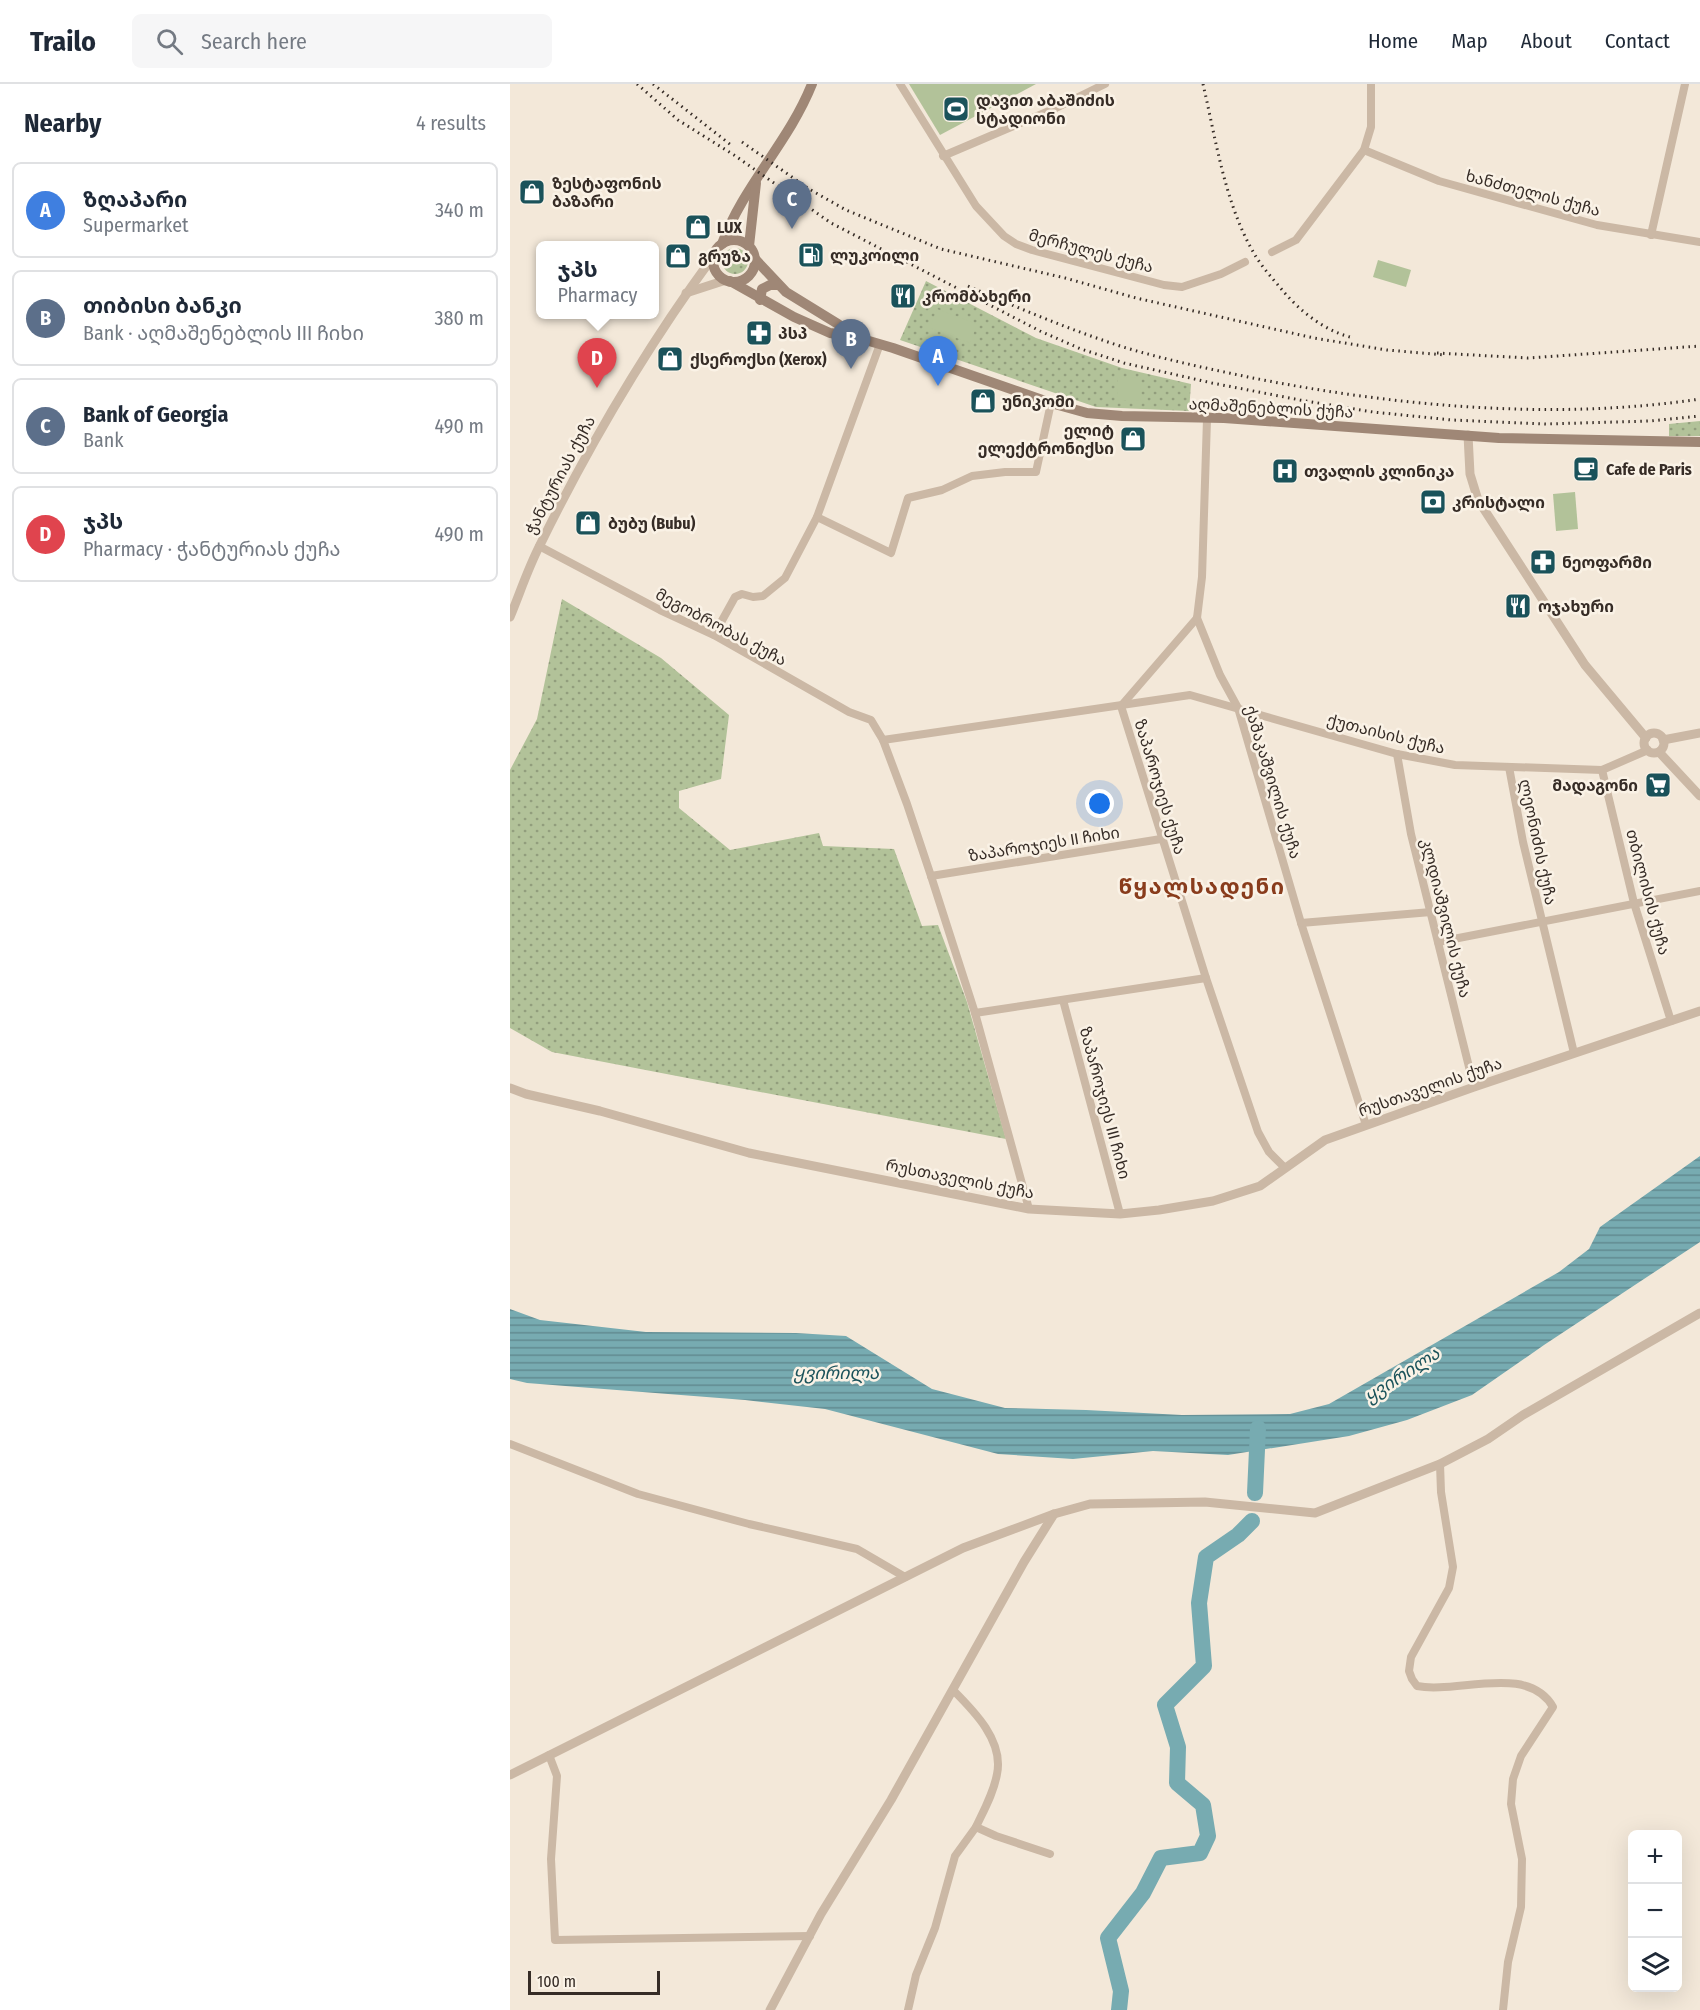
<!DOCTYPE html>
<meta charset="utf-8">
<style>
:root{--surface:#fff;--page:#f6f6f7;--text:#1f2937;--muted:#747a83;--line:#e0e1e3;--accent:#0b8043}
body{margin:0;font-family:"Fira Sans Condensed","Noto Sans Georgian",sans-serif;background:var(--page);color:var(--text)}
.controls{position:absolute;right:18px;bottom:18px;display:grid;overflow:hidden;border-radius:9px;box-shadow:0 6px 24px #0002}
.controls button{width:54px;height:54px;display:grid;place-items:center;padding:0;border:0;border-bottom:2px solid var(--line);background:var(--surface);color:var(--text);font:30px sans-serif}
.scale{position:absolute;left:18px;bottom:15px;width:132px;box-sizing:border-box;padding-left:6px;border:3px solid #362c26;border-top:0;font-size:16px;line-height:21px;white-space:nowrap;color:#362c26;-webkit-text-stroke:4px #faf2e6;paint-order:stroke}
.you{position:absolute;left:590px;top:720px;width:21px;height:21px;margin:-15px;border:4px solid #fff;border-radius:50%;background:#1a73e8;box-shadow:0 0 0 9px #1a73e833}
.badge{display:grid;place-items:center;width:39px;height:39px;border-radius:50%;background:var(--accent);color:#fff;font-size:20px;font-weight:700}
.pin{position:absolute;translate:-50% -50px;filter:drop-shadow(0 2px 3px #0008)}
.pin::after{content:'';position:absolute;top:32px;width:21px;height:18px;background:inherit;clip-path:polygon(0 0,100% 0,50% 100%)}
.popup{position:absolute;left:26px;top:157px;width:123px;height:78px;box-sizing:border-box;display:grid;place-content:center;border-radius:9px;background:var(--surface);filter:drop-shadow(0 2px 4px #0005);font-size:20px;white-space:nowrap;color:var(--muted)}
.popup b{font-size:22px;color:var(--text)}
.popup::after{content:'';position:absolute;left:50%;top:100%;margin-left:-12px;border:12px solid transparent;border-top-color:var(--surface)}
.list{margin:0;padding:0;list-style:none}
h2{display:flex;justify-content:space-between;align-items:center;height:78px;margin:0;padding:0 24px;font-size:26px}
h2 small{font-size:20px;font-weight:400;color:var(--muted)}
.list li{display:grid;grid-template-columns:39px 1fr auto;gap:18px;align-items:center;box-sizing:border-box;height:96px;margin:0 12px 12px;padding:0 12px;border:2px solid var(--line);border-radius:9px}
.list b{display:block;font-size:22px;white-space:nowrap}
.list p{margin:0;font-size:20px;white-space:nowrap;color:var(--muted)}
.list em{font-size:20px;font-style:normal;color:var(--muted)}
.icon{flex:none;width:33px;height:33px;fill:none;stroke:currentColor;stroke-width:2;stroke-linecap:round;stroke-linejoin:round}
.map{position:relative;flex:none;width:1190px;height:1926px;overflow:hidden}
header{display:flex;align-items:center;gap:36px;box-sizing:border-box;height:84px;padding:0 30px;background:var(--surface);border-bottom:2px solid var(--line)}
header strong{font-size:28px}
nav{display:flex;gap:33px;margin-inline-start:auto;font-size:21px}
.search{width:420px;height:54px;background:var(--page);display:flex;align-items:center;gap:15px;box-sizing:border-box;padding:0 21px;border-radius:9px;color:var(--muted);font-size:22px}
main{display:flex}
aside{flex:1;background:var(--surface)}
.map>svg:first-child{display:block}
.grass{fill:url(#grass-dots)}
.garden{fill:#b2c299}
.water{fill:url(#water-rules)}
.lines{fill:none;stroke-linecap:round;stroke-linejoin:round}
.river{stroke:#77abb1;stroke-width:16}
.minor{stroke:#cbb8a5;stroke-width:8}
.tertiary{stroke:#cbb8a5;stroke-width:9}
.secondary{stroke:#9f8776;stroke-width:10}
.rail{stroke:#362c26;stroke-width:3;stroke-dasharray:1.5 4.5;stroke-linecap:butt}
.labels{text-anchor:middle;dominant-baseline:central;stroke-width:5;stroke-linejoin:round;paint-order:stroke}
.poi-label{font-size:16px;font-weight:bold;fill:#362c26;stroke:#faf2e6;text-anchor:start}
.street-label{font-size:16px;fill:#362c26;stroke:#faf2e6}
.water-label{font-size:18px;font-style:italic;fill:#1a525a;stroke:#faf2e6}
.district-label{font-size:22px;font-weight:bold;letter-spacing:1.5px;fill:#893c1c;stroke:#faf2e6}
</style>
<header>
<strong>Trailo</strong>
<div class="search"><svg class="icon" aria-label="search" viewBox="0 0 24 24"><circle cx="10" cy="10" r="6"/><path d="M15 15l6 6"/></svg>Search here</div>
<nav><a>Home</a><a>Map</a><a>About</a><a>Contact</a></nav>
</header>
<main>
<aside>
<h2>Nearby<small>4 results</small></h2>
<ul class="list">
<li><span class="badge" style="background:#3f7fe0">A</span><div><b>ზღაპარი</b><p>Supermarket</p></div><em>340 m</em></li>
<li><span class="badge" style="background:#5c6f8a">B</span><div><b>თიბისი ბანკი</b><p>Bank · აღმაშენებლის III ჩიხი</p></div><em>380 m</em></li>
<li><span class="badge" style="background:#5c6f8a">C</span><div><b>Bank of Georgia</b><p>Bank</p></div><em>490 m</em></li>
<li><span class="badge" style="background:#e0444e">D</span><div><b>ჯპს</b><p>Pharmacy · ჭანტურიას ქუჩა</p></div><em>490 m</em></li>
</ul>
</aside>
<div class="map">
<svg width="1190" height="1926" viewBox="0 0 1190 1926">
<defs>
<pattern id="grass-dots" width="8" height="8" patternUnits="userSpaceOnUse" patternTransform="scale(1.5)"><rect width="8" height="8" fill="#b2c299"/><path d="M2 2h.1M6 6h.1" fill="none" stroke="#929e7d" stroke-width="1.8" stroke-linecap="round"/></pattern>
<pattern id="water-rules" width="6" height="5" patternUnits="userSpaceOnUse" patternTransform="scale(1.5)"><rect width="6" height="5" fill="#77abb1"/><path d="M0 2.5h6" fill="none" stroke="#628b90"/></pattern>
</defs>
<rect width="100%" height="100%" fill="#f3e8d9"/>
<g class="grass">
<circle cx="225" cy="177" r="13"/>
<path d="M416,197L526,254L612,284L681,300L679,327L586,323L390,256Z"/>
<path d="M1190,337V352H1159V340Z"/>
<path d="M52,515L151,574L219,631L211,695L169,707V724L220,766L309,749L313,762L384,765L412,842L428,841L457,918L496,1055L42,968L0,944V686L27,635Z"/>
</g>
<g class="garden">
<path d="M399,0H526L430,51Z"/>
<path d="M868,176L901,186L896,203L863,193Z"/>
<path d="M427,225L467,240L460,259L420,244Z"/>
<path d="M608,293L631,294L630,317L607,316Z"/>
<path d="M1065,408L1068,445L1046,447L1043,410Z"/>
</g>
<path class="water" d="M1190,1072V1158L1034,1261L962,1311L897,1336L839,1352L718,1371L643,1367L563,1375L488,1370L315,1325L235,1316L17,1299L0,1295V1225L30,1236L136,1248L286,1249L336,1252L422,1305L495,1324L576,1326L672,1331L780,1330L819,1320L1049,1188L1079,1165L1090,1143Z"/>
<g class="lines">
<g class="river">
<path d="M745,1409L748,1344"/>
<path d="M609,1926L611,1907L598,1854L633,1809L651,1774L690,1769L698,1752L693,1721L667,1699L668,1663L655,1621L694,1582L689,1519L696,1473L728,1451L742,1437"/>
</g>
<g class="minor">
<path d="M390,0L466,122L494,152L506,160L522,166L654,201L672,203L711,190L735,178"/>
<path d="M854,66L929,97L1087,141L1190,158"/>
<path d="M433,72L546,24L595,0"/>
<path d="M1141,151L1175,0"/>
<path d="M762,168L786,156L854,66L861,43V0"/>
<path d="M697,335L692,493L687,534L611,622L696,894L748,1048L759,1068L775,1084"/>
<path d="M307,433L381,469L398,414L432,406L462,392L495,388H526L541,319"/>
<path d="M29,462L150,526L204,551L339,628L361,636L373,656L397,720L421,792L465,929L519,1125"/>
<path d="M687,534L710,591L728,624L791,839L856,1041"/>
<path d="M204,551L225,513L232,510L243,513L253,512L275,494L307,433L370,260"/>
<path d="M373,656L680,611L887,670L945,681L1092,686L1138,666"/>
<path d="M887,670L901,750L964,1003"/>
<path d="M999,683L1013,758L1064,969"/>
<path d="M1092,686L1124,819L1161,937"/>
<path d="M421,792L651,755"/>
<path d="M791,839L921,828"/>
<path d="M928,858L1190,807"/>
<path d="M553,916L610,1130"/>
<path d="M465,929L696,894"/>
<path d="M0,1360L128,1410L239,1440L347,1465L395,1493"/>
<path d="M930,1380L931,1408L943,1483L939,1504L901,1573L899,1587L902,1595L907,1602C947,1610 1018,1579 1043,1623L1011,1672L1003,1695L1001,1720L1012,1775L1011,1823L998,1878L993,1926"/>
<path d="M443,1606C464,1627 494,1657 487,1690C484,1708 474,1726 466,1743L486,1752L540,1770"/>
<path d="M39,1671L47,1692L41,1775L45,1856L300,1852"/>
<path d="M398,1926L406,1891L425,1844L445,1772L466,1743"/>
</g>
<g class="tertiary">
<path d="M176,209L216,196"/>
<path d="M958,351L960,390L968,416L1075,581L1136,654"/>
<path d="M0,533C10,509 18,484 30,461C80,359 138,261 205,170"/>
<circle cx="1144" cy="659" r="10"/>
<path d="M1153,656L1190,649"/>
<path d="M1149,668L1190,712"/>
<path d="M0,1004L16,1010L90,1027L239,1069L519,1125L610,1130L649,1126L703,1117L750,1102L815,1056L964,1003L1190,927"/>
<path d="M0,1691L453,1464L544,1430L580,1420L695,1418L805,1429L930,1380L978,1355L1013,1331L1190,1229"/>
<path d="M260,1926L311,1830L381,1716L514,1478L544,1430"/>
</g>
<g class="secondary">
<circle cx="224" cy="177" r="21"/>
<path d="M212,160C233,102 279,58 302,0"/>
<path d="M239,162L246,99"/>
<path d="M245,175L276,208L328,240L342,252"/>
<path d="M220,197L284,233L320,249L342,252L383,264L541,319L577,329L612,332L714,334L989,354L1190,358"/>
<path d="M250,216L252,205L260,201H267"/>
</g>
<g class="rail">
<path d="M127,0L168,36L224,71L321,139L530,247L571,265L614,279L702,299L790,316L863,328L942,336L1036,340L1140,337L1190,332"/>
<path d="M143,0L221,61"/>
<path d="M693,0C706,56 715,121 745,171C752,183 763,195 773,207C791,228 816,248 844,254"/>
<path d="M232,58L299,105L336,126L431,165L555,194L626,214L804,254L877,266L935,271"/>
<path d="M458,202C508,224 558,245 610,262C652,275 695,284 738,293C883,322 1043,337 1190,315"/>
<path d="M927,269L1018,274L1190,262"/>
</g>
</g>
<defs>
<symbol id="stadium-square" viewBox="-11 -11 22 22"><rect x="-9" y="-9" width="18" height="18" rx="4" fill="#1a525a" stroke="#faf2e6"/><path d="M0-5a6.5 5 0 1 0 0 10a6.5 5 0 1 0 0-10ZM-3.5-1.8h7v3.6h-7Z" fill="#fff"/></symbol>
<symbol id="shop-square" viewBox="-11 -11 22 22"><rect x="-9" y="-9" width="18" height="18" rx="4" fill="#1a525a" stroke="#faf2e6"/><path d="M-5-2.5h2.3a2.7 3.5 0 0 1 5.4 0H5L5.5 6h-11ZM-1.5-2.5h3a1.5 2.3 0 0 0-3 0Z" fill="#fff"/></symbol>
<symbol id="fuel-square" viewBox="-11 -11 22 22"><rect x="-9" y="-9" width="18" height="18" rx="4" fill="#1a525a" stroke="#faf2e6"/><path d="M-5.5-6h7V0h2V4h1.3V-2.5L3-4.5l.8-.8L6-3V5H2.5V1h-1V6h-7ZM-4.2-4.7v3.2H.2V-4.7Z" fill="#fff"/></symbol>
<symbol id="restaurant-square" viewBox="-11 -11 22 22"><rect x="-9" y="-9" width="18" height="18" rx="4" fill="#1a525a" stroke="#faf2e6"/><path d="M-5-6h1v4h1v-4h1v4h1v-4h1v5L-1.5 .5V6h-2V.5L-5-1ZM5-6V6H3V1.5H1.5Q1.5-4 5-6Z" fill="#fff"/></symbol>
<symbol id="pharmacy-square" viewBox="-11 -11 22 22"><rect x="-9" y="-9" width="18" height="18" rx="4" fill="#1a525a" stroke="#faf2e6"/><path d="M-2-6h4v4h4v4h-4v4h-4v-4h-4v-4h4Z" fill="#fff"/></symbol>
<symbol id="cafe-square" viewBox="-11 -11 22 22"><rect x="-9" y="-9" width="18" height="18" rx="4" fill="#1a525a" stroke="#faf2e6"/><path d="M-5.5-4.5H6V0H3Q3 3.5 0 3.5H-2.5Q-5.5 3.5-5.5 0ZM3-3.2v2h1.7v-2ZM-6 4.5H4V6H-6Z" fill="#fff"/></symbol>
<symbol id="hospital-square" viewBox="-11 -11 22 22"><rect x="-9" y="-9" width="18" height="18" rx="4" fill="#1a525a" stroke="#faf2e6"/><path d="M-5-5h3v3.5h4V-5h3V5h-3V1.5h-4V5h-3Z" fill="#fff"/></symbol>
<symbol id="bank-square" viewBox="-11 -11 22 22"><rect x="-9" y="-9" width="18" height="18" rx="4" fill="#1a525a" stroke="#faf2e6"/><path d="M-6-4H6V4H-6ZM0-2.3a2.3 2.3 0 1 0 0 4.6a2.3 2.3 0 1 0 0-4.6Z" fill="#fff"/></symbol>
<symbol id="supermarket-square" viewBox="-11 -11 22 22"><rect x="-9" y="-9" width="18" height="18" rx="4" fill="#1a525a" stroke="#faf2e6"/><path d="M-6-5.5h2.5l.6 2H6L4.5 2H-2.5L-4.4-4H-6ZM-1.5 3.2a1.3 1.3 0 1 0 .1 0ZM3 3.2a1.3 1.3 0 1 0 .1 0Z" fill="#fff"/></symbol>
</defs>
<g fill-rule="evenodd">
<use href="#stadium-square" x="431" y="10" width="30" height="30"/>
<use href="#shop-square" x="7" y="93" width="30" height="30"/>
<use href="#shop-square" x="173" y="128" width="30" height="30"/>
<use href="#fuel-square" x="286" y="156" width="30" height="30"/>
<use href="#shop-square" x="153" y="157" width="30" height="30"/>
<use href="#restaurant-square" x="378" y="197" width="30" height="30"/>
<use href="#pharmacy-square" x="234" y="234" width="30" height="30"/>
<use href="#shop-square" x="145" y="260" width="30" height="30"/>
<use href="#shop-square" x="458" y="302" width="30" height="30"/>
<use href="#shop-square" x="608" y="340" width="30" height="30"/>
<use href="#cafe-square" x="1061" y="370" width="30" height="30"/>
<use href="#hospital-square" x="760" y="372" width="30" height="30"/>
<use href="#bank-square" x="908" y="403" width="30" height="30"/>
<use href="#shop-square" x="63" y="424" width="30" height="30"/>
<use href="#pharmacy-square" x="1018" y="463" width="30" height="30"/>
<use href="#restaurant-square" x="993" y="507" width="30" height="30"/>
<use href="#supermarket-square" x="1133" y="686" width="30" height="30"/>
</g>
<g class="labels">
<g class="poi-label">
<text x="466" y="16">დავით აბაშიძის<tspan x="466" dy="18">სტადიონი</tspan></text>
<text x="42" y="99">ზესტაფონის<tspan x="42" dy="18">ბაზარი</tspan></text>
<text x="207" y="143">LUX</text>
<text x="320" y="171">ლუკოილი</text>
<text x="188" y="172">გრუზა</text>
<text x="412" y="212">კრომბახერი</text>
<text x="268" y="249">პსპ</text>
<text x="180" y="275">ქსეროქსი (Xerox)</text>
<text x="492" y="317">უნიკომი</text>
<text x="604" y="346" text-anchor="end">ელიტ<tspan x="604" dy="18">ელექტრონიქსი</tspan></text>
<text x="1096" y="385">Cafe de Paris</text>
<text x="794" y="387">თვალის კლინიკა</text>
<text x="942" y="418">კრისტალი</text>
<text x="98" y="439">ბუბუ (Bubu)</text>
<text x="1052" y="478">ნეოფარმი</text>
<text x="1028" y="522">ოჯახური</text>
<text x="1128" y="701" text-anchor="end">მადაგონი</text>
</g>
<g class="street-label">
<text transform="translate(1023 109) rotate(15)">ხანძთელის ქუჩა</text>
<text transform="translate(581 167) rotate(15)">მერჩულეს ქუჩა</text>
<text transform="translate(761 324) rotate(3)">აღმაშენებლის ქუჩა</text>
<text transform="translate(50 391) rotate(-62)">ჭანტურიას ქუჩა</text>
<text transform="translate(211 543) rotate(28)">მეგობრობას ქუჩა</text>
<text transform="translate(876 650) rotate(14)">ქუთაისის ქუჩა</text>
<text transform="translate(763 698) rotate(73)">ქაშაკაშვილის ქუჩა</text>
<text transform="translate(650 703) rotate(73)">ზაპაროჯიეს ქუჩა</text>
<text transform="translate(1028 758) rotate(78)">ლეონიძის ქუჩა</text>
<text transform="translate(534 760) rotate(-9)">ზაპაროჯიეს II ჩიხი</text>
<text transform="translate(1138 808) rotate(75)">თბილისის ქუჩა</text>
<text transform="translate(936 834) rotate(76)">კლდიაშვილის ქუჩა</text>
<text transform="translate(920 1003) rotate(-19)">რუსთაველის ქუჩა</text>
<text transform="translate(595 1019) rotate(75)">ზაპაროჯიეს III ჩიხი</text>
<text transform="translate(450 1095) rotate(11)">რუსთაველის ქუჩა</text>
</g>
<g class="water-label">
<text x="326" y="1289">ყვირილა</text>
<text transform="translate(892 1291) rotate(-33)">ყვირილა</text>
</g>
<g class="district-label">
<text x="692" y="802">წყალსადენი</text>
</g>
</g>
</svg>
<div class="controls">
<button>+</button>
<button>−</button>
<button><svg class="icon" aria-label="layers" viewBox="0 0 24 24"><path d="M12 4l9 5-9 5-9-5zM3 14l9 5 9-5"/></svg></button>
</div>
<div class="scale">100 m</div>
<div class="you"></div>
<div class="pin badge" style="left:428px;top:302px;background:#3f7fe0">A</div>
<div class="pin badge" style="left:341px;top:285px;background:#5c6f8a">B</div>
<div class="pin badge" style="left:282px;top:145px;background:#5c6f8a">C</div>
<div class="pin badge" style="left:87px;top:304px;background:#e0444e">D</div>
<div class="popup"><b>ჯპს</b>Pharmacy</div>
</div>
</main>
